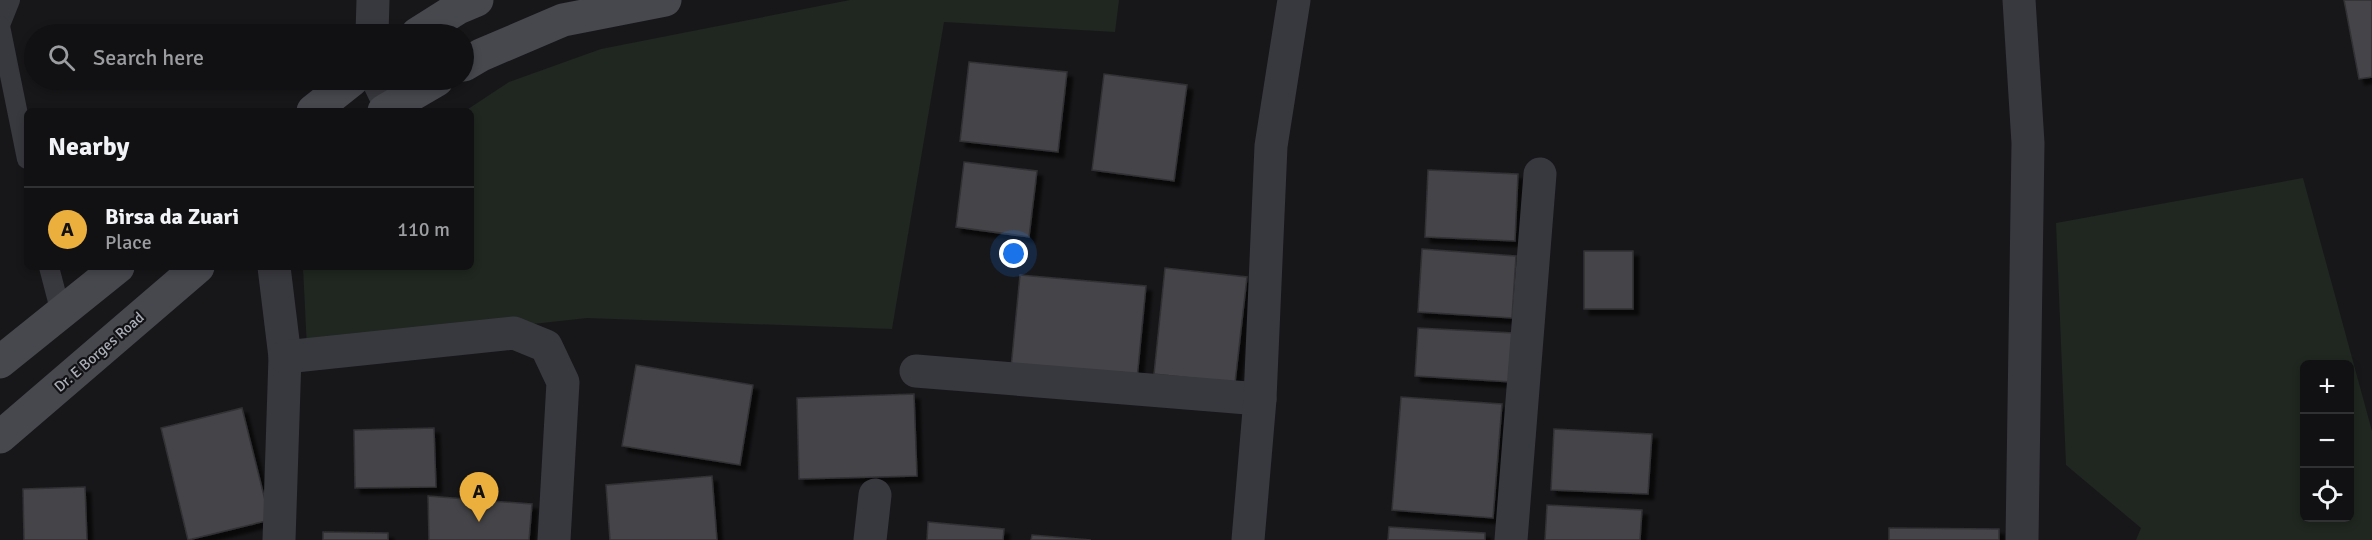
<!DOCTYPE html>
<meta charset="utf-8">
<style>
:root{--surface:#111113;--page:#1e1f21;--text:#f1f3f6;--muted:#9c9da0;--line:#303133;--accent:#ebaf3e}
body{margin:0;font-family:Signika,sans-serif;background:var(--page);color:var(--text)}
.controls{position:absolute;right:18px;bottom:18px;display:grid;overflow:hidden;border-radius:9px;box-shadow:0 3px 9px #0003}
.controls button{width:54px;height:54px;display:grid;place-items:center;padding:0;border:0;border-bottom:2px solid var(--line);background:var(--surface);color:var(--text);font:30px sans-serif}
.you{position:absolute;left:1014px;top:254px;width:21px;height:21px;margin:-15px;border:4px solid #fff;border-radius:50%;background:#1a73e8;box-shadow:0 0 0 9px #1a73e833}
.badge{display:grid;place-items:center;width:39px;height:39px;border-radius:50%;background:var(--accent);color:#111;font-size:20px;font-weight:700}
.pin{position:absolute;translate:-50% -50px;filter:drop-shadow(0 2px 3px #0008)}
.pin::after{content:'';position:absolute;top:32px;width:21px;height:18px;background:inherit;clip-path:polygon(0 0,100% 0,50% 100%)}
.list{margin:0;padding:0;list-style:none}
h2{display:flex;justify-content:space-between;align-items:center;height:78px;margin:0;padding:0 24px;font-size:26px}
h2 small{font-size:20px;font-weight:400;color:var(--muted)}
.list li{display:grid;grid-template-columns:39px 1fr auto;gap:18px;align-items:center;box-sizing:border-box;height:84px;padding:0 24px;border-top:2px solid var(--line)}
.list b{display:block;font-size:22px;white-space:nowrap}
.list p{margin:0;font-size:20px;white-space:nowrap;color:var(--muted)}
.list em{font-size:20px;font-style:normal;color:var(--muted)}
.icon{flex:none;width:33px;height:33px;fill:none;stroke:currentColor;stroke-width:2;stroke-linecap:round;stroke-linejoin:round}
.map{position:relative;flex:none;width:2372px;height:540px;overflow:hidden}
.search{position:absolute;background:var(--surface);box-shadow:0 3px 9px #0003;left:24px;top:24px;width:450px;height:66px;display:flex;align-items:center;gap:15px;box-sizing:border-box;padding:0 21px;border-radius:33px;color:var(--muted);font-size:22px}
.panel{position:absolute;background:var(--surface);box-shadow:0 3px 9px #0003;left:24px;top:108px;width:450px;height:162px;border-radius:9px}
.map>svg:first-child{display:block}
.green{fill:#1f2720;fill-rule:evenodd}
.building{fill:#444449;stroke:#313135;stroke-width:1.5;filter:url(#shadow)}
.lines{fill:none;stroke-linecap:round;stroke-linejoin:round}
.lane{stroke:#38393e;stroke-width:20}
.street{stroke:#38393e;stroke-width:33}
.secondary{stroke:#46484e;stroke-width:33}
.labels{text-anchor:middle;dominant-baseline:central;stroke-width:4.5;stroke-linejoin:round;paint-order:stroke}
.street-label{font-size:15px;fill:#aaaeb8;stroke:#121214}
</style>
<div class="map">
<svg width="2372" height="540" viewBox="0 0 2372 540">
<defs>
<filter id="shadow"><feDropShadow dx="5.5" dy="5.5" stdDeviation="1.5" flood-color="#0009"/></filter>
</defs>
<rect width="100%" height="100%" fill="#171719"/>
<g class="green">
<path d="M850,0H1119L1115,32L944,22L892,329L587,318L307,349L303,267H471V111H465L509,82L601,49Z"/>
<path d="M2303,178L2372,431V540H2136L2141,528L2066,465L2056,223ZM2304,364H2350V518H2304Z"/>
</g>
<g class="building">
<path d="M2344,0H2372V77L2359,79Z"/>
<path d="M969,62L1067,72L1058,152L960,141Z"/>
<path d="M1104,74L1187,85L1174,181L1092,170Z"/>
<path d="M964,162L1037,171L1029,237L956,227Z"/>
<path d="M1428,170L1518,174L1515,241L1425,237Z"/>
<path d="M1422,249L1516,256L1512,318L1418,312Z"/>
<rect x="1584" y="251" width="49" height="58"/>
<path d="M1165,268L1247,277L1235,383L1154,374Z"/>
<path d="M1020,275L1146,286L1137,379L1011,368Z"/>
<path d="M1418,328L1514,333L1511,382L1415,376Z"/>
<path d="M636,365L753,385L740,465L622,446Z"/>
<path d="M914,394L917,476L799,479L797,398Z"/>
<path d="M1401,397L1502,404L1493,518L1392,510Z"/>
<path d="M242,408L270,520L188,540L161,428Z"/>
<path d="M434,428L436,487L355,488L354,430Z"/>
<path d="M1554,429L1652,434L1648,494L1551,490Z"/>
<path d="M712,476L717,540H610L606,485Z"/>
<path d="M85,487L87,540H24L23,489Z"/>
<path d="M428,496L532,504L529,540H429Z"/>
<path d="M1547,505L1642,510L1640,540H1545Z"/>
<path d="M928,522L1004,529L1003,540H927Z"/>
<path d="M1389,527L1485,533V540H1388Z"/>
<path d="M1889,528L1999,529V540H1889Z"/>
<path d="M323,532L388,533V540H323Z"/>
<path d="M1032,535L1091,540H1031Z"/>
</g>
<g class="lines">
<g class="lane">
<path d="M0,25L10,0"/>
<path d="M0,26L27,159"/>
<path d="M49,267L61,313"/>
</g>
<g class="street">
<path d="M2019,0L2028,143L2022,540"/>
<path d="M372,34L373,0"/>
<path d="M378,80L390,105"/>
<path d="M274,267L285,357L279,540"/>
<path d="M285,357L514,333L546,346L563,382L554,540"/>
<path d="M916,371L1260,399"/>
<path d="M870,540L875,495"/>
<path d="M1248,540L1260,399L1271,146L1294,0"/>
<path d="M1511,540L1540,174"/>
</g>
<g class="secondary">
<path d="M417,34L458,8L477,0"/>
<path d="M464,65L481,55L563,20L665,0"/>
<path d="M313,111L352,80"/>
<path d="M384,111L437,80"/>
<path d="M0,362L118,267"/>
<path d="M0,437L198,267"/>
</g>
</g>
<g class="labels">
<g class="street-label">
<text transform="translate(99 352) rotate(-41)">Dr. E Borges Road</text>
</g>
</g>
</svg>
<div class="controls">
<button>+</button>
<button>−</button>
<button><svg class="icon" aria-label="locate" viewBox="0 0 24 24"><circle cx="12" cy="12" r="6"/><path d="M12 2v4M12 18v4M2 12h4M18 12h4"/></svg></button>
</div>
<div class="you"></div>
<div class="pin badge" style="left:479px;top:522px">A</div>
<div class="search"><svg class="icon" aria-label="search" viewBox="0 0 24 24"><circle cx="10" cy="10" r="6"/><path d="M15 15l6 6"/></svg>Search here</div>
<section class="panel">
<h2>Nearby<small></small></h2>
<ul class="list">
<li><span class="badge">A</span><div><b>Birsa da Zuari</b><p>Place</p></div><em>110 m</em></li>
</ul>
</section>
</div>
